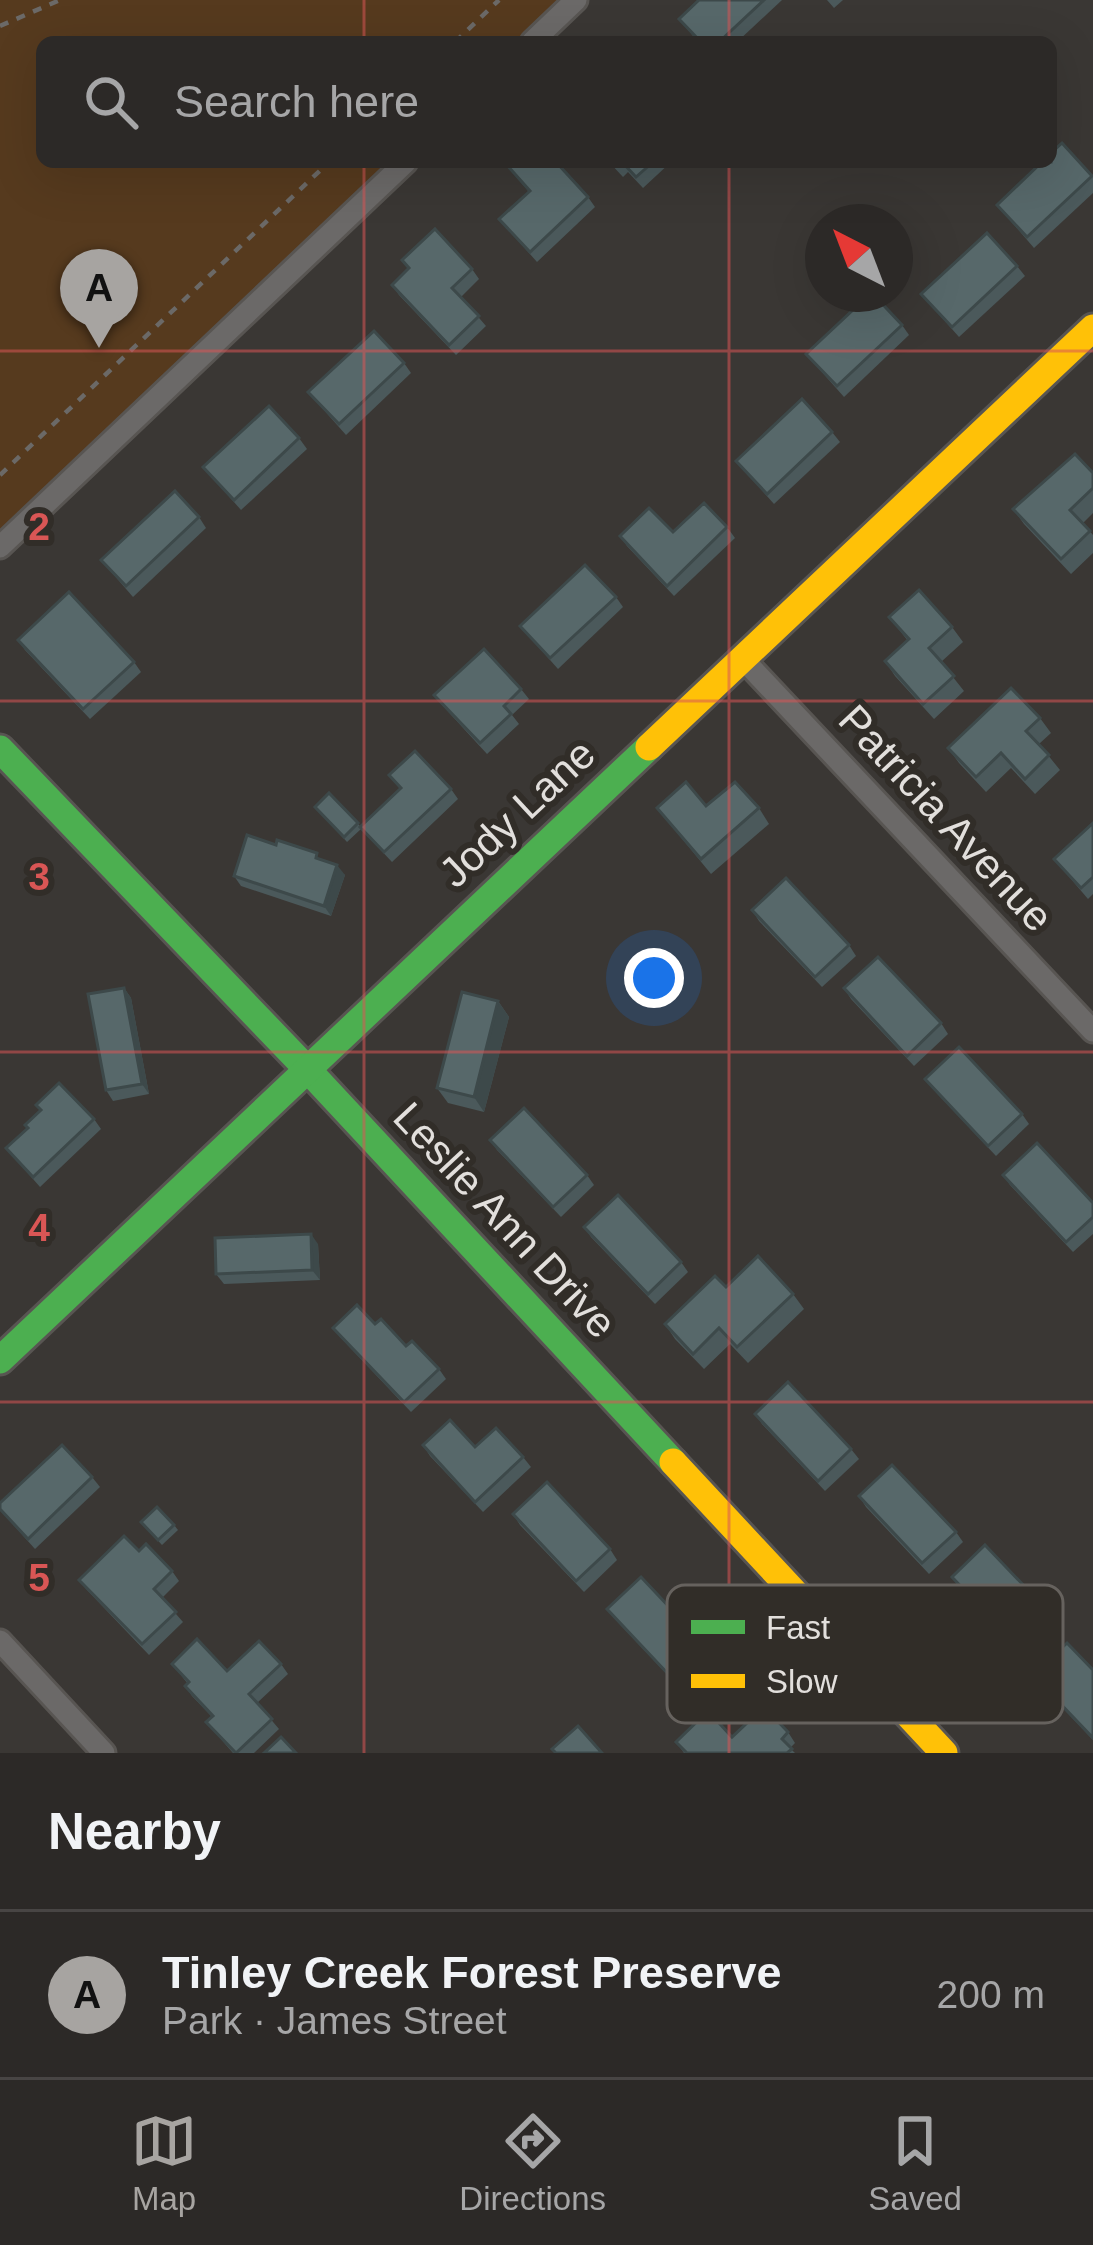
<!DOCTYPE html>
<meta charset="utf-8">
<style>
:root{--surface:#2c2927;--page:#34312f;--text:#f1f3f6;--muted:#a6a6a7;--line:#484544;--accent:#a7a4a1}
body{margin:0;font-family:Arial,sans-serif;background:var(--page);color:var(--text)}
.compass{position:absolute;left:805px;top:204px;width:108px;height:108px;border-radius:50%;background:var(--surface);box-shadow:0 12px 48px #0002;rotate:318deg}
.you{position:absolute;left:654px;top:978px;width:42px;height:42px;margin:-30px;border:9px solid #fff;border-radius:50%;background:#1a73e8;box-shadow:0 0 0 18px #1a73e833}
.badge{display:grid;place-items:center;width:78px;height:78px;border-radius:50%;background:var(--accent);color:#111;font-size:39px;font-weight:700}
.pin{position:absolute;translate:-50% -99px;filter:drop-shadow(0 3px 6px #0008)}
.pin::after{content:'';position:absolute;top:63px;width:42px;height:36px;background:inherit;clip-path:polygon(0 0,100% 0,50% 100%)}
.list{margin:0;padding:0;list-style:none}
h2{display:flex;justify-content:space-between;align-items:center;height:156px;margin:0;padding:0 48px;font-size:51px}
h2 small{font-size:39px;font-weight:400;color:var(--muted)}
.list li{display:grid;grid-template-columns:78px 1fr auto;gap:36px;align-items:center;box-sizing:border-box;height:168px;padding:0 48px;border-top:3px solid var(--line)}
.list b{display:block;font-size:45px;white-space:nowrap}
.list p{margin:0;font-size:39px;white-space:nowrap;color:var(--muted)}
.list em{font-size:39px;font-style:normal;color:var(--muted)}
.icon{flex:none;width:66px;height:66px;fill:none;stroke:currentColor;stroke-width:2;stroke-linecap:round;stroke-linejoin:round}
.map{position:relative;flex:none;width:1093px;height:1753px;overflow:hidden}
.search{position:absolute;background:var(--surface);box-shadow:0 12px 48px #0002;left:36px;right:36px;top:36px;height:132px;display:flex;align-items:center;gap:30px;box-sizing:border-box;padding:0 42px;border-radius:18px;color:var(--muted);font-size:45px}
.sheet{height:324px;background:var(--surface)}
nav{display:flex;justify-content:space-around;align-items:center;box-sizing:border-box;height:168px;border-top:3px solid var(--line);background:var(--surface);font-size:33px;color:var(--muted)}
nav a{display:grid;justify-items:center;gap:6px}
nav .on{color:var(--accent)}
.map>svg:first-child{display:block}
.green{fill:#563a1e}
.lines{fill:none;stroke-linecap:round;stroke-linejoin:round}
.street-casing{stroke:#585552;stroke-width:27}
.fast-casing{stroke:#585552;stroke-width:33}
.slow-casing{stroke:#585552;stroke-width:33}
.path{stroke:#6b6967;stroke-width:4.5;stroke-dasharray:9 9;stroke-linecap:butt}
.street{stroke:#6b6968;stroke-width:21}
.fast{stroke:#4caf50;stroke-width:27}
.slow{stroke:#ffc107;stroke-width:27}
.wall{fill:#4b595b}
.shaded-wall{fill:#3d494a}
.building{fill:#57686a;stroke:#3d494a;stroke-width:3}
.grid{fill:none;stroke:#d95655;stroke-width:3;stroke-opacity:0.55}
.labels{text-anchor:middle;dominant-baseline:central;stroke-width:12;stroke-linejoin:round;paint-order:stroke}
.street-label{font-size:42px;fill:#e2dfdc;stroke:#312d28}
.key{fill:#312d28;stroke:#66625e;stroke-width:3}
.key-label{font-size:33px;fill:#e2dfdc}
.grid-label{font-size:39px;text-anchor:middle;font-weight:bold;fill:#d95655;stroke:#312d28;stroke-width:12;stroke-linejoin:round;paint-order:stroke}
</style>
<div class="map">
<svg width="1093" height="1753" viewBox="0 0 1093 1753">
<rect width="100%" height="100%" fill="#3a3734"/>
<path class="green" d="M0,0H569L525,42H42V162H397L0,534Z"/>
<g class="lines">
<defs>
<g id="street">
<path d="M532,42L576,0"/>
<path d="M0,547L406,162"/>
<path d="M742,658L1093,1031"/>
<path d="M0,1641L104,1753"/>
</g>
<g id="fast">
<path d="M0,749L308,1070L673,1462"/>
<path d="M0,1360L649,747"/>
</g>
<g id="slow">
<path d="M649,747L1093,328"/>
<path d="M673,1462L944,1753"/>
</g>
</defs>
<use href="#street" class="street-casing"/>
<use href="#fast" class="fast-casing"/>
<use href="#slow" class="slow-casing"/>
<g class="path">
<path d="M0,26L60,0"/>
<path d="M455,42L499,0"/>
<path d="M0,475L329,162"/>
</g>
<use href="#street" class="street"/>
<use href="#fast" class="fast"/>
<use href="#slow" class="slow"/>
</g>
<g class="wall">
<path d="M699,0H782L737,42H698L679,19Z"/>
<path d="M827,0H843L834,8Z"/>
<path d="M1062,143L1093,177V193L1034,248L997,205Z"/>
<path d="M609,162H671L643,188L628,172L623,177Z"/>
<path d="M505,163L588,197L595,207L537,262L499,219L529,192Z"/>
<path d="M402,260L472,269L479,279L461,297L486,326L456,355L399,295L392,285L408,269Z"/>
<path d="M1017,266L1025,276L959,337L921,294Z"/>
<path d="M902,325L909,335L844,397L806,354Z"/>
<path d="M404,363L411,373L346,435L308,392Z"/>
<path d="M832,432L840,442L774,504L736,461Z"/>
<path d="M299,438L307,449L241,510L203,467Z"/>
<path d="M1093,473V513L1083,523L1093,535V553L1071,574L1024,524L1013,509Z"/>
<path d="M199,517L206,528L133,597L101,560Z"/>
<path d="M727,527L735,538L674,596L627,546L620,536Z"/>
<path d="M616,597L623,607L558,669L520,626Z"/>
<path d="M889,617L952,627L963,642L941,662L964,691L934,719L895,676L885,661L908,641Z"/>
<path d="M18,640L134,662L141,672L90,719L25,650Z"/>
<path d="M521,689L529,699L512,715L519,724L487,754L442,705L434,695Z"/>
<path d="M1040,718L1051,733L1039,744L1060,770L1035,794L1011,768L986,792L959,763L948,748Z"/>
<path d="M389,775L451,789L458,799L392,862L361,829L347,842L315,807L329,793L360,826L400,789Z"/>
<path d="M706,806L759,808L769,824L711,874L657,808Z"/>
<path d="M1093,823V894L1088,899L1054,859Z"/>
<path d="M322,860L345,875L331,916L241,886L234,876Z"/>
<path d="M752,910L849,945L856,956L822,987L759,921Z"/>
<path d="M124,988L131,998L149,1094L113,1101L106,1090Z"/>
<path d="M844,988L941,1023L948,1034L914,1066L851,999Z"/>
<path d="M498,1001L509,1017L484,1112L448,1103L437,1088Z"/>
<path d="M925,1079L1022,1114L1029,1124L996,1156L933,1089Z"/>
<path d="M40,1111L94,1119L101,1129L40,1187L6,1148L27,1128Z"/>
<path d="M490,1140L587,1175L594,1185L561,1217L497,1150Z"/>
<path d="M1003,1175L1093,1203V1234L1073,1252L1010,1185Z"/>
<path d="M584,1227L681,1262L688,1272L655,1304L591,1237Z"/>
<path d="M318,1244L320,1280L224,1284L216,1274Z"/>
<path d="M793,1294L804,1309L748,1363L730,1344L704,1369L675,1339L665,1324Z"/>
<path d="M375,1324L439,1369L446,1379L411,1412L341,1338L333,1328Z"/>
<path d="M755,1414L851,1449L859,1459L825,1491L762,1424Z"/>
<path d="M423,1445L475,1447L523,1457L531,1467L483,1512L430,1456Z"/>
<path d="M92,1477L100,1487L35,1549L0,1510Z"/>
<path d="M859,1496L956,1532L963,1542L929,1574L866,1507Z"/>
<path d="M513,1514L610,1549L617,1560L584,1592L520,1525Z"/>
<path d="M141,1522L174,1525L178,1530L162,1545Z"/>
<path d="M139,1551L172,1571L179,1581L162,1598L183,1622L149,1655L87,1590L79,1580Z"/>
<path d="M952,1577L1049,1612L1056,1622L1022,1654L959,1587Z"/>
<path d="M607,1609L704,1644L712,1654L678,1686L615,1619Z"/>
<path d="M172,1664L227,1671L281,1664L288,1674L257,1703L279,1729L254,1753H233L206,1722L212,1717L192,1696L185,1686L188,1684Z"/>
<path d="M1093,1670V1740L1041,1685L1033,1675Z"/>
<path d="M788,1732L795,1743L790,1748L795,1753H684L676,1742Z"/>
</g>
<g class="shaded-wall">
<path d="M337,865L345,875L331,916L324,906Z"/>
<path d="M124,988L131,998L149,1094L142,1084Z"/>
<path d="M498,1001L509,1017L484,1112L474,1097Z"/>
<path d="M311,1234L318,1244L320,1280L312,1270Z"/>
</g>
<g class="building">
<path d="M699,0H764L719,42H701L679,19Z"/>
<path d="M1062,143L1092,176L1027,237L997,205L1042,162H1051V153Z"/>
<path d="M506,162H556L588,197L530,252L499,219L530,191L505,163Z"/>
<path d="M622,162H653L636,177Z"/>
<path d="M435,229L472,269L452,288L479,316L449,345L392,285L409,268L402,260Z"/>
<path d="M987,233L1017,266L952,327L921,294Z"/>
<path d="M870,294H873L902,325L837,386L806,354Z"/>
<path d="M374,331L404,363L339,424L308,392Z"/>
<path d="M802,399L832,432L767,494L736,461Z"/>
<path d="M269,406L299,438L234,500L203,467Z"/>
<path d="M1075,454L1093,473V488L1070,510L1090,531L1061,559L1013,509Z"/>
<path d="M175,491L199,517L126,586L101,560Z"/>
<path d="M704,503L727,527L667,586L620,536L649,508L673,532Z"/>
<path d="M585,565L616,597L550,658L520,626Z"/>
<path d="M919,590L952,627L929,648L954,676L923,704L885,661L909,639L889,617Z"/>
<path d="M69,592L134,662L83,709L18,640Z"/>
<path d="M484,649L521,689L504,706L511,714L480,743L434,695Z"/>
<path d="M1011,688L1040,718L1026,731L1049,755L1025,779L1001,753L976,777L948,748Z"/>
<path d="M415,751L451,789L384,852L360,827L401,788L389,775Z"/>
<path d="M686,782L706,806L735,782L759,808L701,859L657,808Z"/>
<path d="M329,793L358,823L344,837L315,807Z"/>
<path d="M1093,823V877L1081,888L1054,859Z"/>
<path d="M247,835L276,845L277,840L317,853L316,858L337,865L324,906L234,876Z"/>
<path d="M786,878L849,945L815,977L752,910Z"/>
<path d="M878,957L941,1023L907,1056L844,988Z"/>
<path d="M124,988L142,1084L106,1090L88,994Z"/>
<path d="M462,992L498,1001L474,1097L437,1088Z"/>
<path d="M959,1047L1022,1114L988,1146L925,1079Z"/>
<path d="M59,1083L94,1119L33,1177L6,1148L28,1128L25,1125L41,1110L36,1105Z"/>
<path d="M524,1108L587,1175L553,1207L490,1140Z"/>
<path d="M1037,1143L1093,1203V1217L1066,1242L1003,1175Z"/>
<path d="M618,1195L681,1262L648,1294L584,1227Z"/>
<path d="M311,1234L312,1270L216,1274L215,1238Z"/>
<path d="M758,1256L793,1294L737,1347L719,1328L693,1354L665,1324L715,1276L726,1287Z"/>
<path d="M357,1305L375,1324L381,1319L406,1346L412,1341L439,1369L404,1402L333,1328Z"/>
<path d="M788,1382L851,1449L818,1481L755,1414Z"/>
<path d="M450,1420L475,1447L496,1428L523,1457L475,1502L423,1445Z"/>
<path d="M62,1445L92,1477L28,1539L0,1509V1503Z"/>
<path d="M892,1465L956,1532L922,1563L859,1496Z"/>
<path d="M547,1482L610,1549L576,1581L513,1514Z"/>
<path d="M157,1507L174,1525L158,1540L141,1522Z"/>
<path d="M124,1536L139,1551L146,1544L172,1571L154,1589L176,1612L142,1644L79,1580Z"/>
<path d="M985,1545L1049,1612L1015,1644L952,1577Z"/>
<path d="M641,1577L704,1644L670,1676L607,1609Z"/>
<path d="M197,1639L227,1671L259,1641L281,1664L249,1694L272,1719L236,1753L206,1722L213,1716L185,1686L189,1682L172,1664Z"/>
<path d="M1067,1643L1093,1670V1738L1033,1675Z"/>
<path d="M764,1707L788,1732L782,1739L792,1749L787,1753H687L676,1742L708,1711L732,1737Z"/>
<path d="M578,1726L602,1753H556L552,1749Z"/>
<path d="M281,1737L296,1753H264Z"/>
</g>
<path class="grid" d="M364,0V42M729,0V42M364,162V1753M729,162V1753M0,351H1093M0,701H1093M0,1052H1093M0,1402H1093"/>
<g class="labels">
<g class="street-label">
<text transform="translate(517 813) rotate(-43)">Jody Lane</text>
<text transform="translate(946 818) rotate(47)">Patricia Avenue</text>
<text transform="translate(505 1220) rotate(47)">Leslie Ann Drive</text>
</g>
</g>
<rect x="667" y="1585" width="396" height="138" rx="18" class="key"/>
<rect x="691" y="1620" width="54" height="14" fill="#4caf50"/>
<rect x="691" y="1674" width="54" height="14" fill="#ffc107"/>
<g class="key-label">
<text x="766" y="1639">Fast</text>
<text x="766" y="1693">Slow</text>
</g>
<g class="grid-label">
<text x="39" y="540">2</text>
<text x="39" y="890">3</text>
<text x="39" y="1241">4</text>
<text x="39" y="1591">5</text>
</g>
</svg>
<svg class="compass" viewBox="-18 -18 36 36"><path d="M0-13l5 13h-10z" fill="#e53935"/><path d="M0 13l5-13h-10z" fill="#a6a6a7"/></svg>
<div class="you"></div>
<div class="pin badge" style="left:99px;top:348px">A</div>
<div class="search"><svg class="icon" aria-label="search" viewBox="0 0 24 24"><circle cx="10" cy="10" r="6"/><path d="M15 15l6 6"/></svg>Search here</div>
</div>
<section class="sheet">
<h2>Nearby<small></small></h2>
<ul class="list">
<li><span class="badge">A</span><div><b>Tinley Creek Forest Preserve</b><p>Park · James Street</p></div><em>200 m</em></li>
</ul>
</section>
<nav>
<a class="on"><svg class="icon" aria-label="map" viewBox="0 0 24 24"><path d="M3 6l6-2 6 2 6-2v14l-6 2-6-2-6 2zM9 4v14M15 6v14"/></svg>Map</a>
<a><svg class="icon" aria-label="directions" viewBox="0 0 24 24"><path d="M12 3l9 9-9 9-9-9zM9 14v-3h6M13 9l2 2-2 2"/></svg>Directions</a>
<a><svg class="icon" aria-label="saved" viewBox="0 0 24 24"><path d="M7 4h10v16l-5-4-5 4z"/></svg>Saved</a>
</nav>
